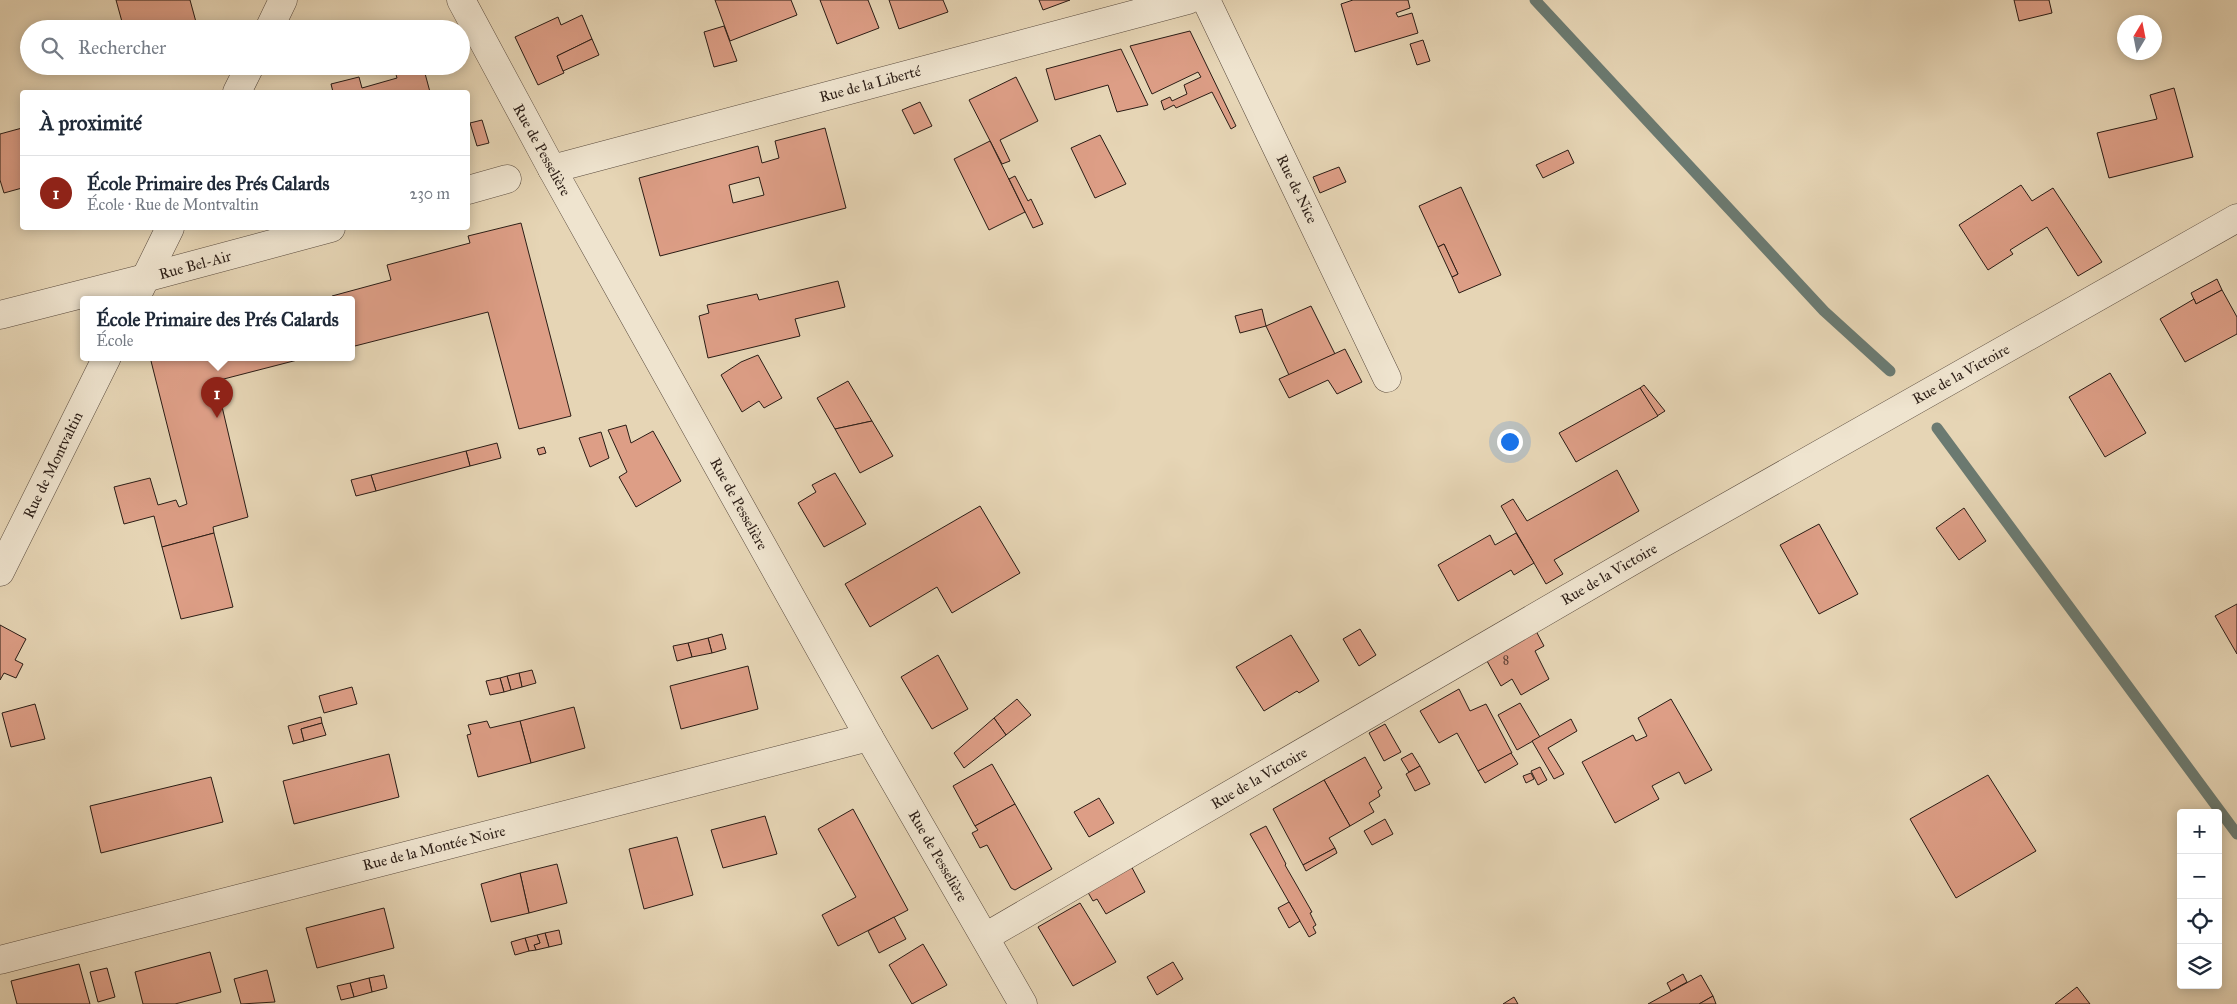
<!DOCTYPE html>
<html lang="fr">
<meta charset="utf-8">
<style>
:root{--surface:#fff;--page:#f6f6f7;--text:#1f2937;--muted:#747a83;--line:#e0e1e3;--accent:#8f2418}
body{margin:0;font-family:"IM FELL Great Primer",serif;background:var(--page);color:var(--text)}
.controls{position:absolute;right:15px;bottom:15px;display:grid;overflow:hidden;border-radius:5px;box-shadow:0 2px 12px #0003}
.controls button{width:45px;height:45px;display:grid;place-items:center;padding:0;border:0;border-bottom:1px solid var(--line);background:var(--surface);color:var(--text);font:25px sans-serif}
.compass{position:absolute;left:2117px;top:15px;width:45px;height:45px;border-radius:50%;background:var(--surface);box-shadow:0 2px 12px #0003;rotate:10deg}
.you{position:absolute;left:1509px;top:441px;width:18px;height:18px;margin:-12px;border:4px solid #fff;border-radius:50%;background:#1a73e8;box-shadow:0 0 0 8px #1a73e833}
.badge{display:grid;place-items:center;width:32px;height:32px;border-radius:50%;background:var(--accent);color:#fff;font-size:16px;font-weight:700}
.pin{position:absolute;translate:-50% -41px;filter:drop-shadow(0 1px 2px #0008)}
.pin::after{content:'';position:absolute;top:26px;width:18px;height:15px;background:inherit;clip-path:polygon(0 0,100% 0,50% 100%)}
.popup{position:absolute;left:80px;top:296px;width:275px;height:65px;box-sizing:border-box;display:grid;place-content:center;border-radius:5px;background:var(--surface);filter:drop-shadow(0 1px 4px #0005);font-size:16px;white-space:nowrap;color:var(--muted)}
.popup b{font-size:19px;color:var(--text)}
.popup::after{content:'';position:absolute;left:50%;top:100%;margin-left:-10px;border:10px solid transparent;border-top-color:var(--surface)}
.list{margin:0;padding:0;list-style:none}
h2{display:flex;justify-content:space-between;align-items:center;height:65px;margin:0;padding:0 20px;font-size:21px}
h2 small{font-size:16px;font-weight:400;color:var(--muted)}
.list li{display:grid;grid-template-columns:32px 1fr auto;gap:15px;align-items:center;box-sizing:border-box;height:75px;padding:0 20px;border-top:1px solid var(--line)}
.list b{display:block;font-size:19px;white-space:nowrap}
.list p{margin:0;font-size:16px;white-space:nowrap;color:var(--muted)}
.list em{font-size:16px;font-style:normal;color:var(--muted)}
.icon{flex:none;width:28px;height:28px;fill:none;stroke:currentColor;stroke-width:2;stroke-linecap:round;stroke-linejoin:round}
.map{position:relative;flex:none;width:2237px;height:1004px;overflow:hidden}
.search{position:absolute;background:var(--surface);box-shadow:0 2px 12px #0003;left:20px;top:20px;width:450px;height:55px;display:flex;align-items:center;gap:12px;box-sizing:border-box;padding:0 18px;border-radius:28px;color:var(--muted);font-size:19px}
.panel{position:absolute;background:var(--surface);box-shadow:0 2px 12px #0003;left:20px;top:90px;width:450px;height:140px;border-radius:5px}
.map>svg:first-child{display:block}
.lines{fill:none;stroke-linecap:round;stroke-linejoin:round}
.stream{stroke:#6b7a71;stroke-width:11}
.building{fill:#dd9e86;stroke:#2a1c15;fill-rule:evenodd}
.minor-casing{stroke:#594a3d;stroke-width:29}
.minor{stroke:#efe4cf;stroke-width:28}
.labels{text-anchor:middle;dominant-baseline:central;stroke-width:5;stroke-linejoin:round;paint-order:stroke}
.number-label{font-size:12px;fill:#573c31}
.street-label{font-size:15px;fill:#2a1c15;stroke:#efe4cf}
</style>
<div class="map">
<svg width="2237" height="1004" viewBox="0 0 2237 1004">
<rect width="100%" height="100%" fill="#e6d5b5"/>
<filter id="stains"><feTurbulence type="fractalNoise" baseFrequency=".004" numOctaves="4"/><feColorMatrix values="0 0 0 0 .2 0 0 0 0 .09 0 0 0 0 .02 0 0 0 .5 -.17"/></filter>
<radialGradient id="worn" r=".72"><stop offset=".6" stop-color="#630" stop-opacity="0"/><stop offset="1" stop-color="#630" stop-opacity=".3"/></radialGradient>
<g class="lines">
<g class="stream">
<path d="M1535,0L1824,311L1890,371"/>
<path d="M1937,428L2237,834"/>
</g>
</g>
<g class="building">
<path d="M116,0H190L196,22L172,29H124Z"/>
<path d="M715,0H791L797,15L730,41Z"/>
<path d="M820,0H868L879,28L837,44Z"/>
<path d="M889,0H943L948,12L899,29Z"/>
<path d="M1039,0H1070L1043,10Z"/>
<path d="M1353,0H1408L1410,8L1396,13L1398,17L1412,13L1418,33L1355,52L1341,4Z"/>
<path d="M2014,0H2049L2052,13L2019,21Z"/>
<path d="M582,15L592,39L557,56L564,73L538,85L515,37L558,17L561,25Z"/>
<path d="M724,26L737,61L714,67L704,32Z"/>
<path d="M1190,31L1236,126L1231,129L1212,92L1176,108L1174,105L1164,110L1161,101L1170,97L1172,101L1187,94L1184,85L1201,77L1198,72L1152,94L1130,46Z"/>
<path d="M592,39L599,55L563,71L557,56Z"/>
<path d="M1423,40L1430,61L1417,65L1410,44Z"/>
<path d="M1121,49L1148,105L1117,112L1108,85L1055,100L1046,69Z"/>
<path d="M400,66H423L430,92H333L331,84L359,77L362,88L397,78L394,68Z"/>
<path d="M1016,77L1038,121L1000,140L1010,161L1002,164L969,100Z"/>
<path d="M2174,88L2193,157L2109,178L2097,133L2157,119L2150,95Z"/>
<path d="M920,102L932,126L914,134L902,110Z"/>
<path d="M482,120L489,143L477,146L470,123Z"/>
<path d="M22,128V188L4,193L0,180V134Z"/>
<path d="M825,128L846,208L660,256L639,178L758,146L762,163L779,158L775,141ZM759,177L764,195L733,203L729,185Z"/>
<path d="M1100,135L1126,184L1095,198L1071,148Z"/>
<path d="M990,141L1025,212L989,230L954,159Z"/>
<path d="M1568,150L1574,163L1543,178L1536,165Z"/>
<path d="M1339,167L1346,182L1320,193L1313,177Z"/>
<path d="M1015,176L1028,201L1031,199L1043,224L1033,228L1009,179Z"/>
<path d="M2021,185L2032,201L2053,188L2102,262L2078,276L2047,227L2010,250L2013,254L1988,270L1959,225Z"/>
<path d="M1461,187L1501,275L1459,293L1452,277L1458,274L1444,244L1438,247L1419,206Z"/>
<path d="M521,223L571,416L519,429L488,312L351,347V299H333L332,296L391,280L387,265L470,243L468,236Z"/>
<path d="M1444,244L1458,274L1452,277L1438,247Z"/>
<path d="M2217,279L2222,290L2196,304L2191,293Z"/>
<path d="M838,281L845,307L795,319L800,336L708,358L699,316L709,313L707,305L757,294L759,300Z"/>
<path d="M2222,290L2237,317V334L2185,362L2160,319L2194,299L2196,304Z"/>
<path d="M1311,306L1335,354L1289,375L1266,326Z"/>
<path d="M1262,309L1266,326L1240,333L1235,316Z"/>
<path d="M1345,349L1362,382L1337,394L1328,380L1289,398L1279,379Z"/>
<path d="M758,355L782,398L764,408L759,401L742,412L721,375L741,362Z"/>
<path d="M150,357H309L216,381L248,517L213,527L214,533L162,547L154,516L124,524L114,487L150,478L158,505L176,500L179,507L187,504Z"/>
<path d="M2110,373L2146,433L2105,457L2069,397Z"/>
<path d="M848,381L872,421L835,429L817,398Z"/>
<path d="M1644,385L1665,411L1657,416L1640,388Z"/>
<path d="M1640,388L1658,416L1576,462L1559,433Z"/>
<path d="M872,421L893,456L860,473L835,429Z"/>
<path d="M626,425L631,443L653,431L681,481L636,507L619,477L627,472L608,430Z"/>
<path d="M601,432L609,458L590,467L579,438Z"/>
<path d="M497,443L501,458L470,466L466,451Z"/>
<path d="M544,447L546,453L539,455L537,449Z"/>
<path d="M466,451L470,466L376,491L371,475Z"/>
<path d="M1617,470L1639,511L1554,560L1563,574L1546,584L1501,506L1513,499L1527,521Z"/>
<path d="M835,473L866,524L824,547L798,503L816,492L812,485Z"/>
<path d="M371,475L376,491L356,496L351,480Z"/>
<path d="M980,506L1020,573L952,613L937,587L870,627L845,584Z"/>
<path d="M1964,508L1986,541L1959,560L1936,528Z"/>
<path d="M1819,524L1858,594L1819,614L1780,545Z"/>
<path d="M214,533L233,607L181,619L162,547Z"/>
<path d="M1516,533L1534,563L1514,575L1511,570L1458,601L1438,565L1490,535L1495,545Z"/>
<path d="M2237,604V654L2215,616Z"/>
<path d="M0,625L26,639L15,660L23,664L16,678L4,673L0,680Z"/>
<path d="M1360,629L1376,655L1359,666L1343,639Z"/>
<path d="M1536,631L1544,646L1535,651L1549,679L1521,695L1512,679L1501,686L1487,661Z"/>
<path d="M722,634L726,649L712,653L708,638Z"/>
<path d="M1291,635L1319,681L1299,693L1297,691L1264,711L1236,667Z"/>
<path d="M708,638L712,653L692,657L688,643Z"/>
<path d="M688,643L692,657L677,661L673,646Z"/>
<path d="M938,655L968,709L932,729L901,677Z"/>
<path d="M748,666L758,709L681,729L670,686Z"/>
<path d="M532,670L536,683L522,687L519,673Z"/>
<path d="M519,673L522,687L511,690L507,676Z"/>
<path d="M507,676L511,690L504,692L500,678Z"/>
<path d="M500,678L504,692L490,695L486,681Z"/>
<path d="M352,687L357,704L324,713L319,696Z"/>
<path d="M1459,689L1470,711L1486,704L1512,753L1478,771L1457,733L1439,743L1420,711Z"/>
<path d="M1017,699L1031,715L1006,735L994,718Z"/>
<path d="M1671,699L1712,770L1685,784L1679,772L1652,786L1659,799L1615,823L1582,762L1633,735L1636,741L1647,736L1638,718Z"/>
<path d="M1520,703L1540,737L1517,750L1498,715Z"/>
<path d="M35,704L45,739L11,747L2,713Z"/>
<path d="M574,707L585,748L531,763L520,721Z"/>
<path d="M321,717L322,723L301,729L304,741L293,744L288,726Z"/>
<path d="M994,718L1006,735L964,768L954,753Z"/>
<path d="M1571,719L1577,731L1548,748L1564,774L1554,779L1532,741Z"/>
<path d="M487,721L490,728L520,721L531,763L478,777L467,735L471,734L468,725Z"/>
<path d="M322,723L326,735L304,741L301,729Z"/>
<path d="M1385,724L1401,752L1384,761L1369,733Z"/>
<path d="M1412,753L1420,766L1409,772L1401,759Z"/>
<path d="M1511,753L1518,764L1485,783L1478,771Z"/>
<path d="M389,754L399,797L294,824L283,781Z"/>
<path d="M1365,757L1382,788L1378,791L1380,796L1369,803L1374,812L1350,826L1324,780Z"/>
<path d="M992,764L1015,804L975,826L953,786Z"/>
<path d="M1420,766L1430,784L1415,791L1406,774Z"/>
<path d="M1540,767L1547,780L1538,785L1531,771Z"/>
<path d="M1531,773L1534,779L1526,783L1523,776Z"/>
<path d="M1988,775L2036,851L1956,898L1910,819Z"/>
<path d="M211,777L223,822L101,853L90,806Z"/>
<path d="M1324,780L1350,826L1329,838L1335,848L1303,865L1273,809Z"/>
<path d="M1099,798L1114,823L1089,837L1074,812Z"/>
<path d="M1015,804L1052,869L1015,890L1011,888L987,845L980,848L972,833L978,830L975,826Z"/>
<path d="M853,809L908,910L838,946L822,915L856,897L818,829Z"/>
<path d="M765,816L777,854L723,868L711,830Z"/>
<path d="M1385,819L1393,834L1372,845L1364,831Z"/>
<path d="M1266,826L1286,864L1285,865L1312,912L1310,913L1316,925L1313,927L1316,933L1309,937L1250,834Z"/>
<path d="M677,837L693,895L644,909L629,849Z"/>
<path d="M1335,848L1337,853L1306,871L1303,865Z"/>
<path d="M557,864L567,903L529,913L520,873Z"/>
<path d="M1130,864L1145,892L1106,914L1097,899L1093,901L1086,889Z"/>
<path d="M520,873L529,913L491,922L481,884Z"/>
<path d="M1289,902L1300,921L1289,928L1278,908Z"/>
<path d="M1080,903L1116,962L1073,986L1038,927Z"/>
<path d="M384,908L394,948L317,968L306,928Z"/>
<path d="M894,917L906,939L879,953L868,931Z"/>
<path d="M559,930L562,944L549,947L545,933Z"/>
<path d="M545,933L549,947L536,950L534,945L540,943L537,935Z"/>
<path d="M537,935L540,943L534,945L536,950L529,951L525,938Z"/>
<path d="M525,938L529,951L515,955L511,942Z"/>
<path d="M923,944L947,985L912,1004L889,965Z"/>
<path d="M210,952L221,992L175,1004H143L135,972Z"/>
<path d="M1173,962L1183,979L1157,995L1147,977Z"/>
<path d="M79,964L90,1004H17L11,981Z"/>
<path d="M107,968L115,997L98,1002L90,972Z"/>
<path d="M267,970L275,1002L241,1004L234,979Z"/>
<path d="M1683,974L1687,982L1671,991L1667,983Z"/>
<path d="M384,975L387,988L372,992L369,978Z"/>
<path d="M1701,975L1713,996L1699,1004H1648Z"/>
<path d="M369,978L372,992L354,997L350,983Z"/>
<path d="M350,983L354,997L341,1000L337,986Z"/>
<path d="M2077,987L2090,1004H2055Z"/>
<path d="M1713,996L1716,1004H1699Z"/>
<path d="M1514,997L1518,1004H1503Z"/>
</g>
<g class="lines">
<defs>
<g id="minor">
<path d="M461,0L552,169L869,737L1023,1004"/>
<path d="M1206,0L1387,378"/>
<path d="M269,29L283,0"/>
<path d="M237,92L250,66"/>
<path d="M552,169L1188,0"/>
<path d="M468,190L507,179"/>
<path d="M140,289L170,228"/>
<path d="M0,315L145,278L331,228"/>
<path d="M0,572L107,357"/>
<path d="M985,937L1663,543L2237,218"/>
<path d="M0,960L869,737"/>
</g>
</defs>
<use href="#minor" class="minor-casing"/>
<use href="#minor" class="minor"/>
</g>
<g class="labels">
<g class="number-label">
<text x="1506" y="660">8</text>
</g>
<g class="street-label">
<text transform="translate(870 84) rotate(-15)">Rue de la Liberté</text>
<text transform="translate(542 150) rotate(61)">Rue de Pesselière</text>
<text transform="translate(1297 189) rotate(64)">Rue de Nice</text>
<text transform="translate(195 265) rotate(-15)">Rue Bel-Air</text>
<text transform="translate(1961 374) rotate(-29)">Rue de la Victoire</text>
<text transform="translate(53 465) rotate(-64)">Rue de Montvaltin</text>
<text transform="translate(739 504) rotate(61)">Rue de Pesselière</text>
<text transform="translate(1609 574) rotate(-30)">Rue de la Victoire</text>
<text transform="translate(1259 778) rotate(-30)">Rue de la Victoire</text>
<text transform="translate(434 848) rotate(-14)">Rue de la Montée Noire</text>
<text transform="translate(938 856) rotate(60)">Rue de Pesselière</text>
</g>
</g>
<rect width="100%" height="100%" filter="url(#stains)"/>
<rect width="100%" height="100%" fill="url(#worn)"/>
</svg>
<div class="controls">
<button>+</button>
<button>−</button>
<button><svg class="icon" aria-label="locate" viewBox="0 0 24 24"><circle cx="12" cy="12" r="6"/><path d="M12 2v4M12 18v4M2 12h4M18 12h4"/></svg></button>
<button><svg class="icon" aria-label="layers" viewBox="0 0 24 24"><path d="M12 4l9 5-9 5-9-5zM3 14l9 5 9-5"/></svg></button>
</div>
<svg class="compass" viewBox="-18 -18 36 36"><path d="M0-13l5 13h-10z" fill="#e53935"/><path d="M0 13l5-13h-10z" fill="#747a83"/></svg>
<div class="you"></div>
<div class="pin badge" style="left:217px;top:418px">1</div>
<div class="popup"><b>École Primaire des Prés Calards</b>École</div>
<div class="search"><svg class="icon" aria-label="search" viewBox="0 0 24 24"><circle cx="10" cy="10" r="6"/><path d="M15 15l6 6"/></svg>Rechercher</div>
<section class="panel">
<h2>À proximité<small></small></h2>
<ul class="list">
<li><span class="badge">1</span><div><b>École Primaire des Prés Calards</b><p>École · Rue de Montvaltin</p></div><em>230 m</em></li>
</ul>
</section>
</div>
